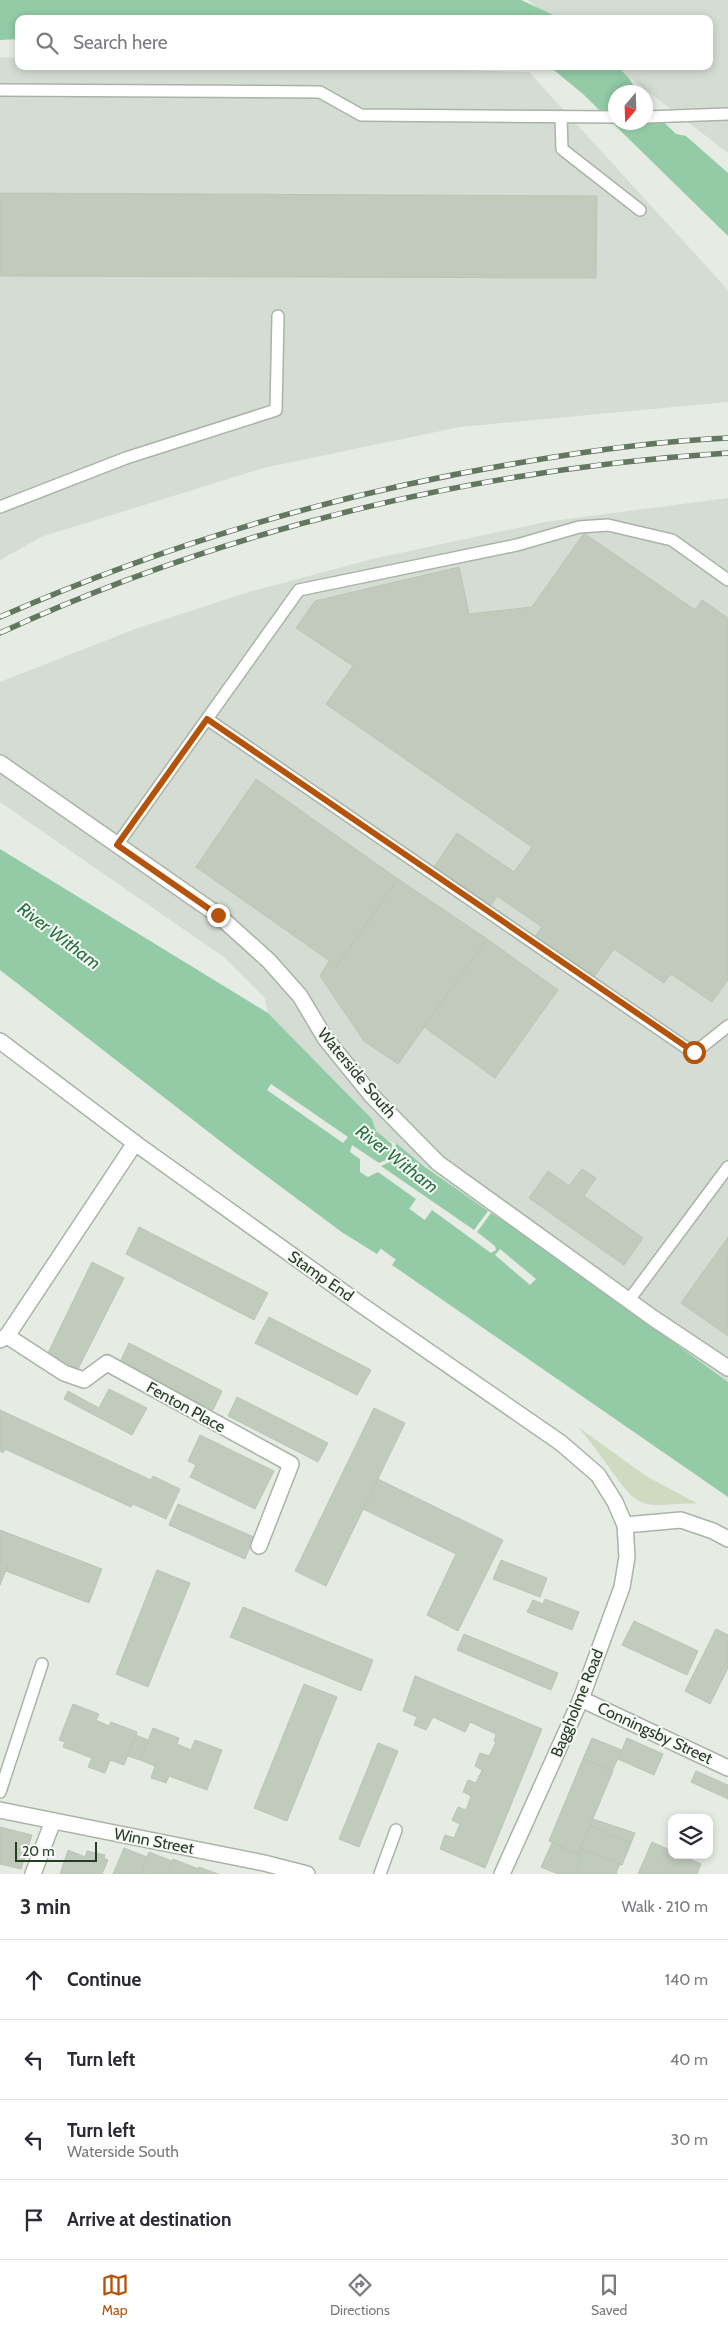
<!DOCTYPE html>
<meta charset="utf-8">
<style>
:root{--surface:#fff;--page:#f2f2f3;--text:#2b2b33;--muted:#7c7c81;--line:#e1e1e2;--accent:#b45309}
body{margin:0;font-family:Cabin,sans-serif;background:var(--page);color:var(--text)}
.controls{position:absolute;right:15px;bottom:15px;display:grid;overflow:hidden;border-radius:10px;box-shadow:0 2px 8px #0003}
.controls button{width:45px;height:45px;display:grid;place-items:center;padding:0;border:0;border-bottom:1px solid var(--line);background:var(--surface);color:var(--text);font:25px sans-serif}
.compass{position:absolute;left:608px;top:85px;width:45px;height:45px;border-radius:50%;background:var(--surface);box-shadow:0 2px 8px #0003;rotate:199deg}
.scale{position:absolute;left:15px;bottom:12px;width:82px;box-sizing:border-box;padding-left:5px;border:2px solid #273c25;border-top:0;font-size:14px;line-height:18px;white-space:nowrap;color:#273c25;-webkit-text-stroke:4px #f6f9f5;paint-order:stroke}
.stop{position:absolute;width:15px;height:15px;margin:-11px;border:4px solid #b45309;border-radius:50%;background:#fff}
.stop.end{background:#b45309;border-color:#fff;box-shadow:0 1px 5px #0008}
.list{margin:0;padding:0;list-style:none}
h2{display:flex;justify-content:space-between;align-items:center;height:65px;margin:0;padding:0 20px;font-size:21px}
h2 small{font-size:16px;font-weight:400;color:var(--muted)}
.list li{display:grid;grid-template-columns:32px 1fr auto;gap:15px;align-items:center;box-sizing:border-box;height:80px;padding:0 20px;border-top:1px solid var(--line)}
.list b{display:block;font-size:19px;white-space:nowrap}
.list p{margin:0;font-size:16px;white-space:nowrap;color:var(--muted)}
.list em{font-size:16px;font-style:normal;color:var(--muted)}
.icon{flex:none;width:28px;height:28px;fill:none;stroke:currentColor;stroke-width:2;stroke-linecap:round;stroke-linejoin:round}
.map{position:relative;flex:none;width:728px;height:1874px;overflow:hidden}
.search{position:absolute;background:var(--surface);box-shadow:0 2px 8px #0003;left:15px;right:15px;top:15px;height:55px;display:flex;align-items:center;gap:12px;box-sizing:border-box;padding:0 18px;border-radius:10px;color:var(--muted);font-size:19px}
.sheet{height:385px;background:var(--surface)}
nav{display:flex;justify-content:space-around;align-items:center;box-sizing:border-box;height:70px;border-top:1px solid var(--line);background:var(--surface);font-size:14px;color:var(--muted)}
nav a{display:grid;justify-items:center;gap:2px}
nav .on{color:var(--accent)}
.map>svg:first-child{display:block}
.built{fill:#d5dcd3}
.green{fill:#cedbc0}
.water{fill:#92cba6}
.pier{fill:#e6ece4}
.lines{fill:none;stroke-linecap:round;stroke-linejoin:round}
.river{stroke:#92cba6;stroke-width:49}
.building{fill:#c0cabd;stroke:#bac5b7}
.service-casing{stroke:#a9b4a7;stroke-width:14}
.minor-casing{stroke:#a9b4a7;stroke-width:18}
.service{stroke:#fff;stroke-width:11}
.minor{stroke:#fff;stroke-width:15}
.rail-casing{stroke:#627760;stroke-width:5.5}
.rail{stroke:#f6f9f5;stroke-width:4;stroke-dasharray:11;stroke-linecap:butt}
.route{stroke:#b45309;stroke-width:6}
.labels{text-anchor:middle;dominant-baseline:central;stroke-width:4;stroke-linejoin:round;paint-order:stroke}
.street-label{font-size:16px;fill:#273c25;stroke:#f6f9f5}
.water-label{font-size:18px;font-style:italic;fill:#257241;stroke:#f6f9f5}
</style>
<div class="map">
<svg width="728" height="1874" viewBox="0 0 728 1874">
<rect width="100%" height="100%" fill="#e6ece4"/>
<g class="built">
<path d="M528,0H728V153L615,66H709V19H552Z"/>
<path d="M0,57L19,58V66H313L529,72L728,290V402L460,427L263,468L41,537L0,560Z"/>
<path d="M728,498V1382L534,1241L472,1201L396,1144L382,1137L376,1131L372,1119L268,1013L265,998L225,958L0,802V682L135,629L249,592L372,559L545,522Z"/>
</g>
<path class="green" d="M578,1427L646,1476L698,1504C681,1502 664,1507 647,1504C640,1502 632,1497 628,1492C610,1471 597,1448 578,1427Z"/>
<g class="water">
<path d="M0,0H521L562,19H19V39L0,40Z"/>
<path d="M549,66H617L629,78L637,92H616V122H646V105L676,134L686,136L728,173V236L583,94Z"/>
<path d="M0,849L268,1013L372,1119L376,1131L392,1144L391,1158L379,1163L352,1145L350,1152L360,1159V1172L368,1177L378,1172L416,1199L377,1254L343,1233L233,1151L0,970Z"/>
<path d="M396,1143L425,1167L488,1211L474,1230L381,1166L394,1160Z"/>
<path d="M432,1210L491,1253L496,1250L495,1246L477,1232L491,1213L534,1241L728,1382V1497L392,1265Z"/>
</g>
<g class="pier">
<path d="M271,1084L348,1137L343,1143L267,1090Z"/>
<path d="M500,1249L536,1279L530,1285L495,1255Z"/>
</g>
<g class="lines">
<path class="river" d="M341,1189L465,1280"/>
</g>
<g class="building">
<path d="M0,193L597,196L596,278L0,276Z"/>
<path d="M584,533L695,610L702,600L728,618V980L712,1002L671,974L664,983L614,949L592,980L533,939L542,927L497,896L490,907L434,867L457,833L514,872L532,847L326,704L353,666L296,628L315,601L459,567L469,614L532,607Z"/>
<path d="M256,779L398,879L337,966L196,867Z"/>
<path d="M398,879L487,939L398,1064L364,1041L320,976L329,961L337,966Z"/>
<path d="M487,939L558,990L495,1078L424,1027Z"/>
<path d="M582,1169L596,1178L584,1196L643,1238L624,1265L529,1198L548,1171L569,1186Z"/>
<path d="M139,1227L268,1293L254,1320L126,1254Z"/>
<path d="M728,1237V1336L681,1303Z"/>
<path d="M92,1262L124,1278L78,1369L47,1355Z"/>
<path d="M269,1317L371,1370L357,1395L255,1343Z"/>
<path d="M129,1343L222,1391L213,1410L120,1362Z"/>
<path d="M109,1389L147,1408L132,1435L64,1399L68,1391L99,1408Z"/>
<path d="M237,1397L328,1443L318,1462L228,1416Z"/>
<path d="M374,1408L405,1423L326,1586L295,1571Z"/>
<path d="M0,1410L151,1480L153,1476L180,1489L166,1519L133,1504L131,1507L5,1449L3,1453L0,1451Z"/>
<path d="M200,1435L274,1471L255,1509L190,1477L196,1465L188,1461Z"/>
<path d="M378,1479L503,1540L458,1631L427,1615L456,1554L363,1509Z"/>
<path d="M178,1504L254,1537L245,1559L169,1525Z"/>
<path d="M0,1530L102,1569L89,1603L6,1571L8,1565L0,1561Z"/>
<path d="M501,1560L547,1578L540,1597L493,1579Z"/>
<path d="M0,1561L8,1565L0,1585Z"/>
<path d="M157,1570L190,1583L148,1687L116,1674Z"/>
<path d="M545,1599L579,1612L572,1630L527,1612L533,1600L543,1604Z"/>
<path d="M243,1607L373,1660L361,1691L230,1637Z"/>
<path d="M634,1621L698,1651L687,1675L622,1645Z"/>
<path d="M716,1629L728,1635V1668L710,1704L685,1691Z"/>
<path d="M464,1634L558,1673L551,1690L457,1650Z"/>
<path d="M415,1676L542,1729L485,1868L440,1849L445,1835L454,1838L460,1824L452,1820L458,1807L466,1810L471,1796L463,1792L468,1780L476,1783L482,1770L475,1766L480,1753L489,1756L496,1742L494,1741L496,1734L470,1722L465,1732L433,1717L426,1730L414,1725L417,1717L403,1711Z"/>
<path d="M304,1684L337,1697L287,1821L254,1808Z"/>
<path d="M73,1704L99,1714L96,1720L109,1726L111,1722L137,1732L124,1765L110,1760L105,1773L88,1767L92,1758L63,1747L65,1742L59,1740Z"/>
<path d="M153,1728L179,1738L177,1744L191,1750L195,1740L222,1750L207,1790L169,1776L166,1783L151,1778L155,1766L140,1760Z"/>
<path d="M136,1735L148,1740L140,1760L128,1756Z"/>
<path d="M592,1738L622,1750L612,1771L583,1759Z"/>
<path d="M627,1738L663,1754L654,1775L618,1759Z"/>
<path d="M378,1743L398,1751L359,1847L339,1839Z"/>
<path d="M583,1759L613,1771L578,1854L549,1841Z"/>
<path d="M696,1771L728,1785V1799L691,1782Z"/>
<path d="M593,1819L635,1833L631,1843L590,1826Z"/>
<path d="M590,1826L631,1843L622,1865L580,1848Z"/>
<path d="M0,1827L32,1835L21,1869L0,1864Z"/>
<path d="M652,1842L672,1851V1855H681L701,1864L697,1874H638Z"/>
<path d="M552,1843L582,1856L575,1874H558L541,1867Z"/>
<path d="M124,1848L147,1857L141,1873L143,1874H113Z"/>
<path d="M580,1848L620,1864L616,1873L618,1874H575L582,1856L578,1854Z"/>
<path d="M68,1850L85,1857L87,1851L105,1855L104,1858L108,1860L102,1874H60Z"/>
<path d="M149,1852L172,1861L167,1874L141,1873Z"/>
<path d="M173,1859L199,1869L197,1874H167Z"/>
<path d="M199,1867L218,1874H197Z"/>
</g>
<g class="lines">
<defs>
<g id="service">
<path d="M0,90L320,92L361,115L616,117"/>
<path d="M561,117L562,149L640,210"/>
<path d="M646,117L728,114"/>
<path d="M0,507L126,458L276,410L278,316"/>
<path d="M207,719L694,1053L728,1026"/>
<path d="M117,845L299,590L517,545L579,527L608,525L672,540L728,580"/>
<path d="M629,1300L728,1167"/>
<path d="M0,1792L42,1664"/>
<path d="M380,1874L396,1830"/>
</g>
<g id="minor">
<path d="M0,763L218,915L269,961L300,996L325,1038L372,1096L438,1163L653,1318L728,1368"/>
<path d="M0,1041L135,1143L360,1304L561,1443L598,1475L615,1502L625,1525L627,1557L622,1587L581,1699L502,1874"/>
<path d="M7,1336L64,1373L84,1380L107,1363L291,1464L259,1546"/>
<path d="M0,1340L7,1336L135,1143"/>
<path d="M625,1525L681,1520L713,1531L728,1539"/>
<path d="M581,1699L728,1768"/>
<path d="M0,1810L264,1863L307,1874"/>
<path d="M33,1874L53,1821"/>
</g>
</defs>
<use href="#service" class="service-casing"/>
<use href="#minor" class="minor-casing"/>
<use href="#service" class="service"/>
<use href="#minor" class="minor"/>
<defs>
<g id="rail">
<path d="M0,617C166,544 339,493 518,463C587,451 658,441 728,438"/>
<path d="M0,633C227,528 479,469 728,453"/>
</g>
</defs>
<use href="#rail" class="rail-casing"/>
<use href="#rail" class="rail"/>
</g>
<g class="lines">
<path class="route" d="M218,915L117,845L207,719L694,1052"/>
</g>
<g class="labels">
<g class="street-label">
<text transform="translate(357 1073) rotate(50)">Waterside South</text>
<text transform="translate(321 1276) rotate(35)">Stamp End</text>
<text transform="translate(186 1407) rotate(29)">Fenton Place</text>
<text transform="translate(577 1703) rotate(-68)">Baggholme Road</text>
<text transform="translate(655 1733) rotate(25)">Conningsby Street</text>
<text transform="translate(154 1841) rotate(11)">Winn Street</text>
</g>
<g class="water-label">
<text transform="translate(59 936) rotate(37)">River Witham</text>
<text transform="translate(397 1159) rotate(38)">River Witham</text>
</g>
</g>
</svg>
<div class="controls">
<button><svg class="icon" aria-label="layers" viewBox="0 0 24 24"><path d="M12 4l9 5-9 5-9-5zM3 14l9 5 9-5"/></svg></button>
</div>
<svg class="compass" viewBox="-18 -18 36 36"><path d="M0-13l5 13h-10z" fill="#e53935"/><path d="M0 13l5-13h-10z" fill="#7c7c81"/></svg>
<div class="scale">20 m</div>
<div class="stop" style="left:694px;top:1052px"></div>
<div class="stop end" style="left:218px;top:915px"></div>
<div class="search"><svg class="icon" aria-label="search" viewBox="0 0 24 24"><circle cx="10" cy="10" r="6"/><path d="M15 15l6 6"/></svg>Search here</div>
</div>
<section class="sheet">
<h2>3 min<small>Walk · 210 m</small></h2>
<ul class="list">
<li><svg class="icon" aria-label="ahead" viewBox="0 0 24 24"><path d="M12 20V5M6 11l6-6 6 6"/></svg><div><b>Continue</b></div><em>140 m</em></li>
<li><svg class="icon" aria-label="left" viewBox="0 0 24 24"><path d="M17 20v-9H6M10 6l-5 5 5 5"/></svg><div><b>Turn left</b></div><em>40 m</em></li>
<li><svg class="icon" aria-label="left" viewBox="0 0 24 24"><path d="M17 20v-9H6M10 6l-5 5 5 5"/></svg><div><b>Turn left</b><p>Waterside South</p></div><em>30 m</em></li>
<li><svg class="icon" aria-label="arrive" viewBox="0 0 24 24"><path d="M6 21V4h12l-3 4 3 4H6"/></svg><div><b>Arrive at destination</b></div></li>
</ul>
</section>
<nav>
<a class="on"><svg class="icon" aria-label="map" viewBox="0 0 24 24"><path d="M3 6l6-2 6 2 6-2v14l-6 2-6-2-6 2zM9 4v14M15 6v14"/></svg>Map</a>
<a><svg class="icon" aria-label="directions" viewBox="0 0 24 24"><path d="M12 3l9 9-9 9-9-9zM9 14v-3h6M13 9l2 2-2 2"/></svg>Directions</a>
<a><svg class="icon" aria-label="saved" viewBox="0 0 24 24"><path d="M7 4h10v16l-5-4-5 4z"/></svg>Saved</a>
</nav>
